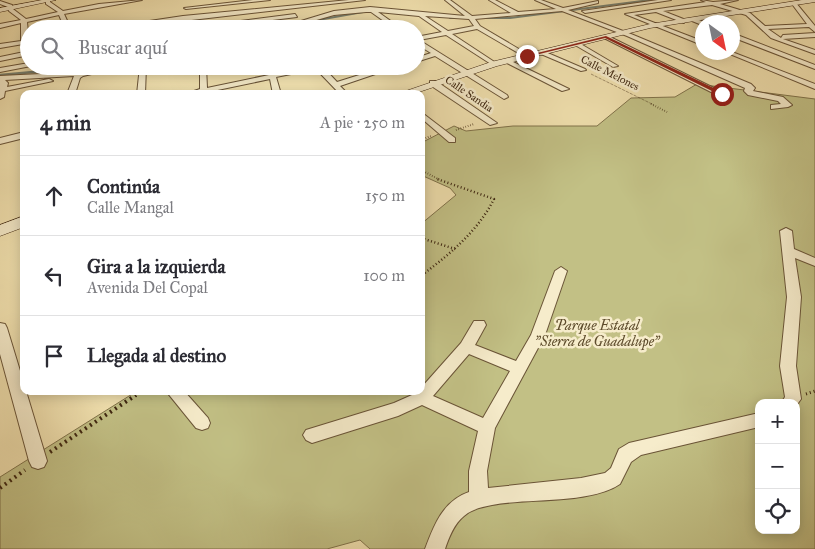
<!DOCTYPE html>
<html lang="es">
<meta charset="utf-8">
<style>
:root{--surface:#fff;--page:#f7f7f7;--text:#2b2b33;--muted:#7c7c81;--line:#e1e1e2}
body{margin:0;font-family:"IM FELL Great Primer",serif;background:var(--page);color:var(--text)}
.controls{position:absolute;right:15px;bottom:15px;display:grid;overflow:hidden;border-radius:10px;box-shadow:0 2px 12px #0003}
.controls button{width:45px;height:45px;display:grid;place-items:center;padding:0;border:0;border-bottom:1px solid var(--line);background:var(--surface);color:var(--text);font:25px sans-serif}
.compass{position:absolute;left:695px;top:15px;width:45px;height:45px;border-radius:50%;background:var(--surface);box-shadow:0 2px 12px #0003;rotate:147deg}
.stop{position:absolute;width:15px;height:15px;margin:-11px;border:4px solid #8f2418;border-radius:50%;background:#fff}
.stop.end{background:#8f2418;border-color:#fff;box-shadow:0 1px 5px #0008}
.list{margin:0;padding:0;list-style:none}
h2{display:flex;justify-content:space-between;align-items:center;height:65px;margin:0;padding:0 20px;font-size:21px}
h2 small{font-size:16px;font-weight:400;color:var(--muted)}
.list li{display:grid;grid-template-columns:32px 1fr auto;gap:15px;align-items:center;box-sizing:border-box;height:80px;padding:0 20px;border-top:1px solid var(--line)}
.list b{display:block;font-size:19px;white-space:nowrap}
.list p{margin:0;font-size:16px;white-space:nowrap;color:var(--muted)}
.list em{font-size:16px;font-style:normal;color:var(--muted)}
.icon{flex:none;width:28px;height:28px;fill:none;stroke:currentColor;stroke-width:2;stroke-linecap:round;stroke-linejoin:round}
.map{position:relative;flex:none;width:815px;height:549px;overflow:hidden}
.search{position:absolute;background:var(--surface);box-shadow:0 2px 12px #0003;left:20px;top:20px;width:405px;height:55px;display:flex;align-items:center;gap:12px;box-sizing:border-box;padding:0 18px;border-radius:28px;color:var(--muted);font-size:19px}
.panel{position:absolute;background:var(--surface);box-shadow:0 2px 12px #0003;left:20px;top:90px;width:405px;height:305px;border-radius:10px}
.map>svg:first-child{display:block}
.green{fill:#c2c085;stroke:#80724a;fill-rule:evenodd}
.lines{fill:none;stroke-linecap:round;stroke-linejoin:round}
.stream-far1{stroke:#768071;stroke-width:2}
.stream{stroke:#768071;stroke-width:2.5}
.street-casing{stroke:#6a5437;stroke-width:2}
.secondary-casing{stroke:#3d250f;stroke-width:1}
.path-far4{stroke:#3d250f;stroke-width:1;stroke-dasharray:0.5 1;stroke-linecap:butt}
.path-far3{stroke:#3d250f;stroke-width:2;stroke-dasharray:0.5 2;stroke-linecap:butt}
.path-far2{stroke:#3d250f;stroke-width:2.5;stroke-dasharray:1 2.5;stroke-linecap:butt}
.path-far1{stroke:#3d250f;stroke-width:3;stroke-dasharray:1 3;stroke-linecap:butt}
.path{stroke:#3d250f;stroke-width:4;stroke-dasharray:2 4;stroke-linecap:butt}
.street{fill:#f6eccb;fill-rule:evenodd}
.secondary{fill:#f6eccb;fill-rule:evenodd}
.route{fill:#8f2418}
.labels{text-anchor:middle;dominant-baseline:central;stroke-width:5;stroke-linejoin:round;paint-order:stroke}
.far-street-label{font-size:11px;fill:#3d250f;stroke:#f6eccb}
.park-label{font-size:14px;font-style:italic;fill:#5e4c2c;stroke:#f6eccb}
</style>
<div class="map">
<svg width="815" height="549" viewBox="0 0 815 549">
<rect width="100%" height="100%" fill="#f1e1af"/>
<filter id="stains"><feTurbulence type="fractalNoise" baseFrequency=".004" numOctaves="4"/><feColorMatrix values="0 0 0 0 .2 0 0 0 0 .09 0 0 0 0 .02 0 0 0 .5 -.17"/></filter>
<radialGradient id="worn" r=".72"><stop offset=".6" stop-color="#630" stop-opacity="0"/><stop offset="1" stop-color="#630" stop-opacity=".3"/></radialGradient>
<path class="green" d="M697,84L815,99V549H370L360,540L327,549H0V477L137,391H421V224L456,195L450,188L421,175V143L454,126L466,131L513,126H597L631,98L675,97ZM759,403H796V530H759Z"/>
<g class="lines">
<g class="stream-far1">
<path d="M450,18H510L650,0"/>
<path d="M304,29L318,20L363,12"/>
</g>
<path class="stream" d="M0,75L99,66"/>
<defs>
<g id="street">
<path d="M46,0H50V2L63,11L99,4L142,0L64,14L71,29H65L59,15L27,22L29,43L0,48V44L21,41V23L0,28V24L21,20L9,11L8,7L0,4V1L12,5L13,9L26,19L58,12L46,4Z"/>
<path d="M253,0H270L186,9L184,8Z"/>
<path d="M349,0H365L114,29H96L183,16Z"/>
<path d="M445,0H450L472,16L511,13L489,0H495L518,12L556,9L535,0H541L563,8L598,1V3L568,10L631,34L751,84L755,88L753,91L783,97L792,105L788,107L771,109V105L781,104L778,101L748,95L744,91L745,88L627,36L562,11L475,19L480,26L529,55V57L527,58L477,29L452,34L496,63L497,64L494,66L446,35L419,40L507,95L508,97L504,99L435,56L416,62V58L431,53L416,44V37L442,32L419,16L378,12L402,29H395L371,12H366L334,15L306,23L302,29H278L300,25L301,21L334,11L370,7L465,16ZM425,16L469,19L474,26L448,31Z"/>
<path d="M658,0H671L585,13L582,11Z"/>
<path d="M701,0L713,2L738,0L720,4L750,13L765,26L807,24L792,4L796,3L815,26V32L809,27L768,29L781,38L783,35L815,33V37L783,39L815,50V54L771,38L746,15L712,5L663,11L686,20L684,23L656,12L634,15L702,41V45L625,14L706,2Z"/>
<path d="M295,14L297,17L199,29H179Z"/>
<path d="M694,18L704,22L702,25L692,21Z"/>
<path d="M321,21L344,29H335L321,23Z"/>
<path d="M732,33L815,65V69L732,37Z"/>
<path d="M604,36H608L726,94L719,96L604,38Z"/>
<path d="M575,43H579L618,66L613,67L575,45Z"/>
<path d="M29,51V55L0,61V57Z"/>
<path d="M543,51L585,69L586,70L581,71L541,54L540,53Z"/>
<path d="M725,52H732L815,84V89Z"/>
<path d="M505,60H509L569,89L562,91L505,62Z"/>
<path d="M29,63V66H31L0,72V68Z"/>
<path d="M111,66H126L83,76L80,78L75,94H67L74,76L5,80L8,83L7,87L49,79L53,81L5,91L4,97L0,99V76L81,72Z"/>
<path d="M140,66H146L145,94H137Z"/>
<path d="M200,66H206L207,88L269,75L267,66H273L275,73L309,66H322L337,82L388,66H399L340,86L348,94H340L316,69L276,77L281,94H273L270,79L208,92V94H185L200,89Z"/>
<path d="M430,81H436L497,123L490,125L430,85Z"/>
<path d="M421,112L455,138V142H449L421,118Z"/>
<path d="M24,132V138L0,144V138Z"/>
<path d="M786,228L792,231L794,249L815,258V266L795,258L801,297L796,366L801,399L796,406V403H781L785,397L780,366L787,297L780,231Z"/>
<path d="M561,267L567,271L545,335L495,428L487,471L488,488L581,478L605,473L611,468L619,449L629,443L759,413V427L641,455L631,462L620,484C592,504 527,498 492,505C482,507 472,509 464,516C454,524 449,537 445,549H425C434,525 443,501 469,492V471L478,431L422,405L398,416L312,443L306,440L303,435L306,430L394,403L421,391V388L461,343L474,321H484L486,325L475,345L516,361L531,335L555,271ZM469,354L510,371L483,418L433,396Z"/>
<path d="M0,323L5,324L7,328L24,384V391H26L47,461L44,467L38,469L32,467L29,461L0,354Z"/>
<path d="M166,391H184L208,418L210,423L208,428L202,430L196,428Z"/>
</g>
<g id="secondary">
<path d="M42,0H56L0,12V8Z"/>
<path d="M802,0H815V2L650,28L497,66L413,94H397L491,62L650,24Z"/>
<path d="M24,216V227L0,236V225Z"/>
</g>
</defs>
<use href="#street" class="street-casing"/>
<use href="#secondary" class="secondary-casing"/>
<path class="path-far4" d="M591,74L654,105"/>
<g class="path-far3">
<path d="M651,104L667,112"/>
<path d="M456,130L474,124"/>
<path d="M421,140L431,136"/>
<path d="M421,170L440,180"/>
</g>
<g class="path-far2">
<path d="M421,238L455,249"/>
<path d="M422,275C450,254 478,231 494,199L437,179"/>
</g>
<g class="path-far1">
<path d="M421,276L424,274"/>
<path d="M806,394L815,391"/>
<path d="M135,396L142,391"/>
</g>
<g class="path">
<path d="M50,452L136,395"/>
<path d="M0,488L25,470"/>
</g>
<use href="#street" class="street"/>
<use href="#secondary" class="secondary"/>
</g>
<path class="route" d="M606,36L724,93V94L720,95L605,38L527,57L525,56Z"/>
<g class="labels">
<g class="far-street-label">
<text transform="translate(610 73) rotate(27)">Calle Melones</text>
<text transform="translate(469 94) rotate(34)">Calle Sandia</text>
</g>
<g class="park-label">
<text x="597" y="325">Parque Estatal<tspan x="597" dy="16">"Sierra de Guadalupe"</tspan></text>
</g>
</g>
<rect width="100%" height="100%" filter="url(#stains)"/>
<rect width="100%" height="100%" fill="url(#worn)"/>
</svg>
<div class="controls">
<button>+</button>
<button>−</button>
<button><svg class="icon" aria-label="locate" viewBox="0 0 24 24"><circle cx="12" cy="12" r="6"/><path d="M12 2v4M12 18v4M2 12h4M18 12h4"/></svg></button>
</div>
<svg class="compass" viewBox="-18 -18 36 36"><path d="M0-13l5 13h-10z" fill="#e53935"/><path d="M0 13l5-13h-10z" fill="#7c7c81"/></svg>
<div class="stop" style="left:722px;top:94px"></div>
<div class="stop end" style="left:527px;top:56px"></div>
<div class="search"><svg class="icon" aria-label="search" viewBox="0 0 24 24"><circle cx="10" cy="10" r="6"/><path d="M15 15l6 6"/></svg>Buscar aquí</div>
<section class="panel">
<h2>4 min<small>A pie · 250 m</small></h2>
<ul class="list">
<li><svg class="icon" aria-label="ahead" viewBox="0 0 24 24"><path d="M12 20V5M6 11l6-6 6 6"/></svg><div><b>Continúa</b><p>Calle Mangal</p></div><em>150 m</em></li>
<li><svg class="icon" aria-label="left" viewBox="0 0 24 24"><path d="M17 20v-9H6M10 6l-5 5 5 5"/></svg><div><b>Gira a la izquierda</b><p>Avenida Del Copal</p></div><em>100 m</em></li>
<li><svg class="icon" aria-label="arrive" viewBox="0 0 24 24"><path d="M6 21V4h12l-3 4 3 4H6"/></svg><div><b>Llegada al destino</b></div></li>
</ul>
</section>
</div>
